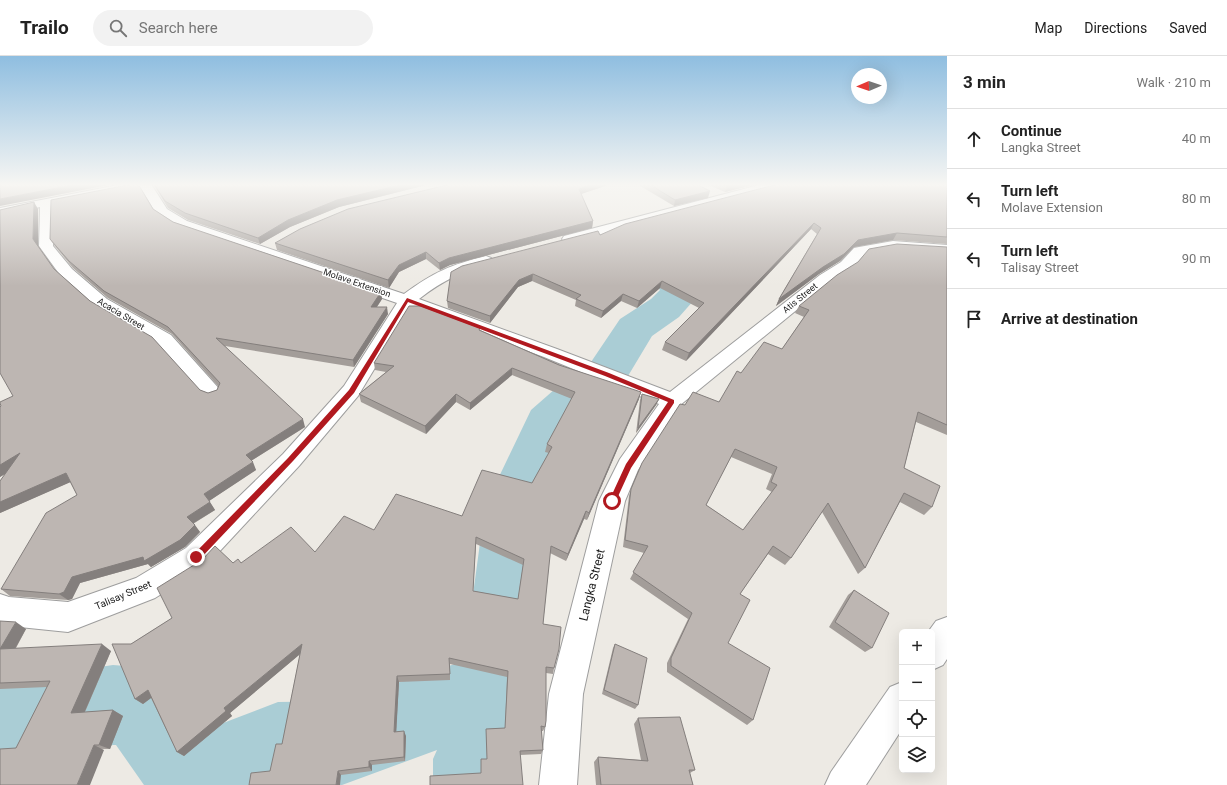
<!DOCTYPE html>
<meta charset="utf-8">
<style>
:root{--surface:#fff;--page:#f2f2f2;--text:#222;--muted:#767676;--line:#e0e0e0}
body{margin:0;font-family:Roboto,sans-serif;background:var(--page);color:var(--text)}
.controls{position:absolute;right:12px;bottom:12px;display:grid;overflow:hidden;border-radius:6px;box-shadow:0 4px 16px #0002}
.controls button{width:36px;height:36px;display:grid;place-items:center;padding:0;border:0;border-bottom:1px solid var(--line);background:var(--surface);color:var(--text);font:20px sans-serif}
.compass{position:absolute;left:851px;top:12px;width:36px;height:36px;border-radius:50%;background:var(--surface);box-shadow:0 4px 16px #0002;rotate:268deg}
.stop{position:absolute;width:12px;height:12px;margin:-9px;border:3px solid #b1191f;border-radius:50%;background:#fff}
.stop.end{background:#b1191f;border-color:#fff;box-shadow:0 1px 4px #0008}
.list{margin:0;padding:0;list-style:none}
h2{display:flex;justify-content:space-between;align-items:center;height:52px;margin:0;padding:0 16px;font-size:17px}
h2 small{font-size:13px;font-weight:400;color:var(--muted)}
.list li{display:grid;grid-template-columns:26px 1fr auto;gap:12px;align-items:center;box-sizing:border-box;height:60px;padding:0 16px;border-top:1px solid var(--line)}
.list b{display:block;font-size:15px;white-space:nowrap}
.list p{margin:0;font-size:13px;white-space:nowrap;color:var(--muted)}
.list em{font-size:13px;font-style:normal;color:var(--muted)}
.icon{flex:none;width:22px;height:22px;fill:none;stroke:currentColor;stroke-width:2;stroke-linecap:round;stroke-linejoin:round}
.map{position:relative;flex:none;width:947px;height:729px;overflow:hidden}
header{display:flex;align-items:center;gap:24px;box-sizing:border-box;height:56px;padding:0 20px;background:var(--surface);border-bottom:1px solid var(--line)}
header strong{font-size:19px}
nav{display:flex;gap:22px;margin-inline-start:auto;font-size:14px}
.search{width:280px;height:36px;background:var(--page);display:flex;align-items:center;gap:10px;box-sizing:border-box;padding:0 14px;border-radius:22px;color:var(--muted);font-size:15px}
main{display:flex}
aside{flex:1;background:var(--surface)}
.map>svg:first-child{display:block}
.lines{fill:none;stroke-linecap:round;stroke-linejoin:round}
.river{fill:#aacdd5;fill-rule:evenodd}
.minor-casing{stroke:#9e9e9e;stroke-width:2}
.tertiary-casing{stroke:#9e9e9e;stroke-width:2}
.minor{fill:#fff;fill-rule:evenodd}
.tertiary{fill:#fff;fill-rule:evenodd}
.wall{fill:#a39d99;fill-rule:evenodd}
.shaded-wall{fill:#847f7d}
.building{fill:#bdb6b2;stroke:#847f7d;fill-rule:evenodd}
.route{fill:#b1191f}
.labels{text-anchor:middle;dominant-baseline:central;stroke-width:3;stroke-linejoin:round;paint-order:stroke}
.far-street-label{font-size:9px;fill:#1d1d1d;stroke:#fff}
.street-label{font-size:10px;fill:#1d1d1d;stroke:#fff}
.near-street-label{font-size:12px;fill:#1d1d1d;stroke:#fff}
</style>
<header>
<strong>Trailo</strong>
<div class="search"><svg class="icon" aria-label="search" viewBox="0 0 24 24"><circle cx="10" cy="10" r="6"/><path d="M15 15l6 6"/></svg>Search here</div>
<nav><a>Map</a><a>Directions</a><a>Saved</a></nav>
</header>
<main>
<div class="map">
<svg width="947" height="729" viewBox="0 0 947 729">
<rect width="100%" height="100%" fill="#edeae4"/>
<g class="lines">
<path class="river" d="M679,188L692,191L697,199L692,207L679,210L702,235L679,261L652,280L628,320L612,324L607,323L612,331L605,343L572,376L545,450L538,633L519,703L521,729H433V703L437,694L342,729H144L116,689H113L6,707L0,704V611L27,622L113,609L137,611L165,623L206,671L210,672L278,646L342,645L464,605L485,450L531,354L571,319L588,315L593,316L589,309L620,263L651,243L660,234C653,225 644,220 638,211C645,191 660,192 679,188Z"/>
<defs>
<g id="minor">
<path d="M123,128H151L167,153L187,165L404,238C434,216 450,209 486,200L491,202L494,205L491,208C460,217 445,223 419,243L557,293L670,336L820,219L841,206L854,192L859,191L893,185L947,189V197L893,193L864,199L853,212L832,225L679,350L638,414L625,445L583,638L577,729H539L549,638L599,445L620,403L659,348L544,301L411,252L358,340L299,410L206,510L155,542L68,576L0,569V538L9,541L68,546L136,522L186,492L283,398L344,330L397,247L177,171L157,159L141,132L53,149V190L72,213L107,243L171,279L222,336L219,341L212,343L205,341L157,287L95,251L60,219L39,190L40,151L0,160V152Z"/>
<path d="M763,128H785L783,131L569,187L564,186L562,183L564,180Z"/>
<path d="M947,561V603L943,609L932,614V576H928L936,565Z"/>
<path d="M902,626V673L866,729H825L831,716L890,631Z"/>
</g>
<path id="tertiary" d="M139,128H152L146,132Z"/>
</defs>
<use href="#minor" class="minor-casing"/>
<use href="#tertiary" class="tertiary-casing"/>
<use href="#minor" class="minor"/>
<use href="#tertiary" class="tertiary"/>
</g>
<g class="wall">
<path d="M153,128H430L339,151L290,171L260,188L188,164L168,152Z"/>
<path d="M611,128L581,138L593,165L592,172L450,209L440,214L426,203L399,216L389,232L277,194L275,187Z"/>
<path d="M637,128H696L708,142L674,150Z"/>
<path d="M706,128H757L725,136Z"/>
<path d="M947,128V188L893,184L854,191L840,205L819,218L776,250L779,243L817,178L811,173L686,305L662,294L665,286L699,252L660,232L637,252L621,245L601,262L575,250L576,244L532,225L518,231L490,267L448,252L447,245L600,179Z"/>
<path d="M38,153V189L54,213L90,245L200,334L208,337L217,334L218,330L172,278L108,242L73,212L54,189L50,183L153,153L173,166L381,236L382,243L377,251L388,258L354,311L225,290L305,371L251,405L256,414L209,445L215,454L193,468L200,476L185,491L151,511L148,508L80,527L72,543L68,544L10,540L1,533L77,439L70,426L0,457V425L5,418L0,421V351L13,340Z"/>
<path d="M947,191V379L916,366L904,412L932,451L924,459L900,446L865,512L858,518L822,456L791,502L785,509L768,498L740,538L728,587L753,664L747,669L667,616V607L688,563L630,523L644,497L623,491L629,440L631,433L685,349L719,346L741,317L782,293L804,261L795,257L799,250ZM731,401L772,418L766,433L772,436L743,474L706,449Z"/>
<path d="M480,274L639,343L587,464L584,463L566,505L550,497L543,568L554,612L553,618L546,617L545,671L543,675H541L543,694L541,698L520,699L481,717V703H487L486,673L505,672L507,621L450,608V624L399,626L396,676L406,680L405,705L372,709V715L341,719L270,715L282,688L300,598L230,657L232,660L184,700L177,696L151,642L143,648L135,643L131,588L172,562L233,507H241L315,496L374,474L462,460L532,427L549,397L545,396L547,388L572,343L512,319L470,354L456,346L426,378L361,346L359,338L386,316L375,314L374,307ZM476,488L523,509L518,543L473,535Z"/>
<path d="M642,338L659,343L656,349L636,377L640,344Z"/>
<path d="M854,534L872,592L865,596L829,571L848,539Z"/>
<path d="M0,565L26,573L16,592L111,595L85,656L113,654L123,660L110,693L16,692L47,631L0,633Z"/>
<path d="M615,588L638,649L635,653L602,638L613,592Z"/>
<path d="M638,662L695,714L690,717L693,729H596L594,706L598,701L641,704L634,668Z"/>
</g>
<g class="shaded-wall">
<path d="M78,128H114L0,150V143Z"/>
<path d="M404,128H430L339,151L290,171L260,188L258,182L288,164L337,144Z"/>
<path d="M592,128H611L578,139L579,133Z"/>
<path d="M735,128H757L725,136L727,130Z"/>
<path d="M710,135L708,142L674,150L675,144Z"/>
<path d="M34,146L38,153V190L33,183Z"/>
<path d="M593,165L592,172L450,209L440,214L439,207L449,202Z"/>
<path d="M814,167L811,173L686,305L689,297Z"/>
<path d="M897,177L893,184L854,191L840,205L819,218L776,250L779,243L858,184Z"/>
<path d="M426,196V203L399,216L389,232L388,224L399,209Z"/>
<path d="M533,218L532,225L518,231L490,267V260L519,224Z"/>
<path d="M662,225L660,232L637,252L639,245Z"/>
<path d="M381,236L382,243L372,258L371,251Z"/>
<path d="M623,238L621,245L601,262L603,255Z"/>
<path d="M387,251L388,258L354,311L353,304Z"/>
<path d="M512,312V319L470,354V347Z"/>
<path d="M641,336L639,343L587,464L589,457Z"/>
<path d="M456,338V346L426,378L425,370Z"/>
<path d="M659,343L656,349L636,377L638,372Z"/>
<path d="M303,363L305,371L249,406L246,399Z"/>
<path d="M20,397L27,404L0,421V409Z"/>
<path d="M253,406L256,414L209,445L204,438Z"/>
<path d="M66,417L73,425L0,457V446Z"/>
<path d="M210,446L215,454L192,468L187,461Z"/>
<path d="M586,455L584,463L566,505L568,498Z"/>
<path d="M195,469L200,476L185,491L151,511L148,508L80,527L72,543L68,544L59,538L72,521Z"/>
<path d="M16,566L26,573L11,600L0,593Z"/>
<path d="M102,588L111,595L82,662L71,657Z"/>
<path d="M302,588L305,594L230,657L232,660L184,700L177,696L224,652Z"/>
<path d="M397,620L399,626L396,681L394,676Z"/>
<path d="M148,634L155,639L143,648L135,643Z"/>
<path d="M113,654L123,660L110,693L99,689Z"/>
<path d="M404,675L406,680L405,705L404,701Z"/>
<path d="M94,689L104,694L90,729H77Z"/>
<path d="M369,705L372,709V715L369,711Z"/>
<path d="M338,715L341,719L340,729H336Z"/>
</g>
<g class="building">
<path d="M0,128H78L0,143Z"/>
<path d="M133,128H138L153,153L173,166L381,236L371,251H387L353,304L216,282L303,363L246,399L253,406L204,438L210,446L187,461L195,469L180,484L144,505L143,501L72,521L64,536L59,538L1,533L46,457L77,439L66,417L0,446V425L20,397L0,409V351L1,350L0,347V346L13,340L0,317V154L34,146L33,183L54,213L90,245L152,281L200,334L208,337L217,334L220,327L168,271L104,235L69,205L50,183L51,144Z"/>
<path d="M154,128H404L337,144L288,164L258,182L185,157L165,145Z"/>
<path d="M451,128H592L579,133L593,165L449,202L439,207L426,196L399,209L388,224L275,187L300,173L348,153Z"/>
<path d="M649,128H696L710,135L675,144Z"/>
<path d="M723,128H735L727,130Z"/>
<path d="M778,128H947V181L897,177L858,184L844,198L823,211L779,243L821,172L814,167L689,297L665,286L704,247L662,225L639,245L623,238L603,255L576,243L581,239L533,218L519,224L490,260L447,245L451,216L462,210L598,175L600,179L625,168Z"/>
<path d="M897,188L947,191V369L918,356L904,412L940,430L932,451L904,437L865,512L828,447L791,502L773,490L740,538L750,544L728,587L770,612L753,664L671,610V602L692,557L633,516L648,490L625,484L631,433L642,407L680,348L685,349L693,336L719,346L737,315L741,317L764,286L782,293L809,254L799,250L837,219L858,206L869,193ZM735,393L777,411L771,426L777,429L743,474L706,449Z"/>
<path d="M409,250H421L480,272L479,274L559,309L641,336L589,457L586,455L568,498L551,490L543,568L561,571L559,593L554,612L546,611V665L545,671L541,670L543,694L520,695L523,729H430V720L481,717V703H487L486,673L505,672L508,615L449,602L450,618L397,620L394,676L404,675V701L369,705V711L338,715L336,729H249L251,717L270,715L276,688H282L302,588L224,652L226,655L177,696L148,634L135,643L112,588H131L172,562L157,532L202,504L215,490L233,507L238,503L241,507L291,471L315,496L344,460L374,474L396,438L462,460L482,414L532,427L552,391L547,388L575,336L512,312L470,347L456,338L425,370L359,338L394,310L374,307ZM476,481L524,503L518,543L473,535Z"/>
<path d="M642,338L659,343L638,372Z"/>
<path d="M854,534L889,557L872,592L835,566Z"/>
<path d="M0,565L16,566L0,593Z"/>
<path d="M102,588L71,657L113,654L99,689H94L77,729H0V693L16,692L50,625L0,627V593Z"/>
<path d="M615,588L647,602L638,649L604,634Z"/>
<path d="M680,661L695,714H689L693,729H601L598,701L648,705L638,662Z"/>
</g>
<linearGradient id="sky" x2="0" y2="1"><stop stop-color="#8fbee0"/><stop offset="0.56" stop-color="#f7f6f3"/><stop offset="1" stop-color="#f7f6f3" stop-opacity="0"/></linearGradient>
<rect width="947" height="230" fill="url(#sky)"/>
<path class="route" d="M407,242L609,317L674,344V347L631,412L615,447H610L609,445L626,408L668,346L605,320L408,246L354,337L293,405L199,504H193V499L288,402L349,334Z"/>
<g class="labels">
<g class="far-street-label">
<text transform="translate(357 227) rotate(19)">Molave Extension</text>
<text transform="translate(800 242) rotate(-39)">Atis Street</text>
<text transform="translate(121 258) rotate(31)">Acacia Street</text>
</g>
<g class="street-label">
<text transform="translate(123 539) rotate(-23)">Talisay Street</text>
</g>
<g class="near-street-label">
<text transform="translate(592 529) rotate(-76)">Langka Street</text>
</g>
</g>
</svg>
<div class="controls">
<button>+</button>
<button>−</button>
<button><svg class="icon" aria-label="locate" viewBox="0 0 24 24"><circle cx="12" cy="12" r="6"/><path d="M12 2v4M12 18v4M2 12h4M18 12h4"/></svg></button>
<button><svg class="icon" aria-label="layers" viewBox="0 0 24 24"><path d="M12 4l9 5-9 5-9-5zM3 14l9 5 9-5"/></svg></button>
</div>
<svg class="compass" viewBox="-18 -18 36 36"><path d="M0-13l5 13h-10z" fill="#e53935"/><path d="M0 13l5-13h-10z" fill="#767676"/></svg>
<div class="stop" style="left:612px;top:445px"></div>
<div class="stop end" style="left:196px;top:501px"></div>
</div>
<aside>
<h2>3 min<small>Walk · 210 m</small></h2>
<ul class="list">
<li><svg class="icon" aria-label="ahead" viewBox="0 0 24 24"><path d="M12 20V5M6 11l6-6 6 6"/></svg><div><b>Continue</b><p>Langka Street</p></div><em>40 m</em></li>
<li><svg class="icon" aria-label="left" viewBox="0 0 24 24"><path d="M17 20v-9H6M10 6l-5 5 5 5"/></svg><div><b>Turn left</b><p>Molave Extension</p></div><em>80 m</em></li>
<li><svg class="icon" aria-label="left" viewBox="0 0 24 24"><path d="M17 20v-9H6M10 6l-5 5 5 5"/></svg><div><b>Turn left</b><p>Talisay Street</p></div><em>90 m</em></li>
<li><svg class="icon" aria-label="arrive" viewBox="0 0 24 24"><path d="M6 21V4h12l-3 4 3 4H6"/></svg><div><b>Arrive at destination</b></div></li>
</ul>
</aside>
</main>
